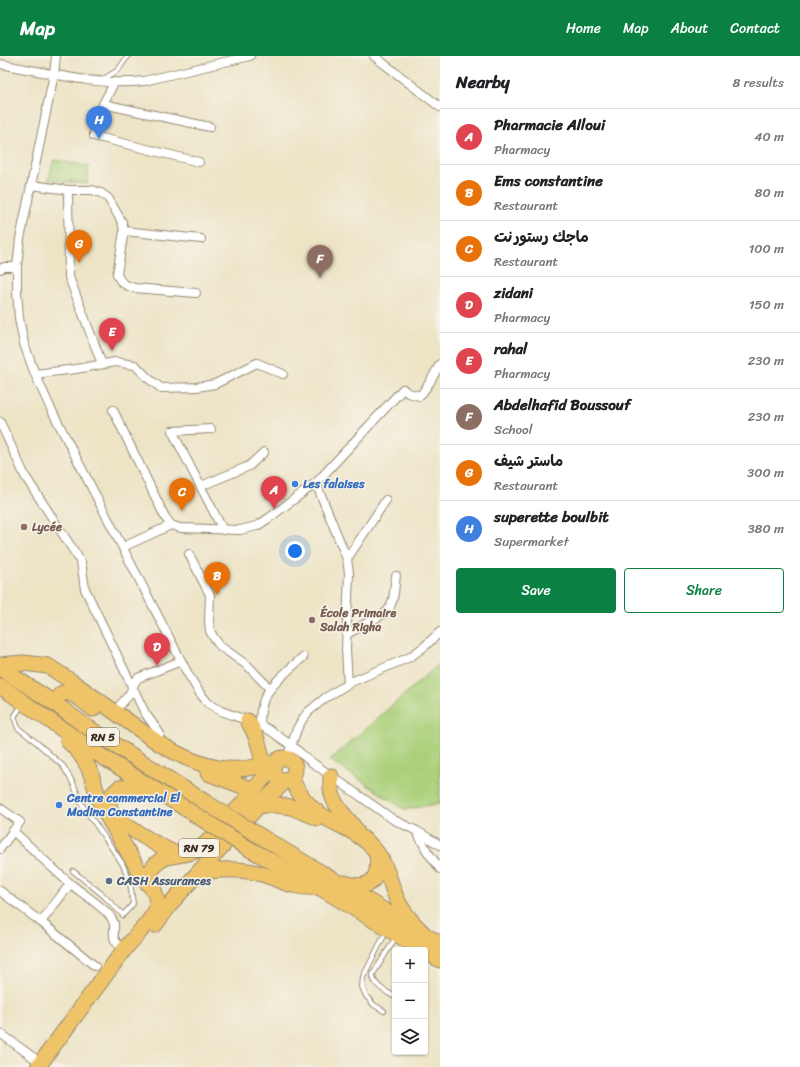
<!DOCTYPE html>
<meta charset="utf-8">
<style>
:root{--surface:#fff;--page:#f2f2f2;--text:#202124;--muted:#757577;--line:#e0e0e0;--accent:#0b8043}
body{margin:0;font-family:Sriracha,"Playpen Sans Arabic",sans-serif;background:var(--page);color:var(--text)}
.controls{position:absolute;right:12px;bottom:12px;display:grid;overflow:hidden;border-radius:4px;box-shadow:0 1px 3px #0004}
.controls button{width:36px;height:36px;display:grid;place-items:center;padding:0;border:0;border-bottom:1px solid var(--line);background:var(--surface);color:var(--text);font:20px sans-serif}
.you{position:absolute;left:295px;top:495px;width:14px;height:14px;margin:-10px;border:3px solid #fff;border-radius:50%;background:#1a73e8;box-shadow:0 0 0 6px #1a73e833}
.badge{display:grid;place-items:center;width:26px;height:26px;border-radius:50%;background:var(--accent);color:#fff;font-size:13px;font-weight:700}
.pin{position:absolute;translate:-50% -33px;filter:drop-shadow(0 1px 2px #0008)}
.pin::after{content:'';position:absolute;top:21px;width:14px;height:12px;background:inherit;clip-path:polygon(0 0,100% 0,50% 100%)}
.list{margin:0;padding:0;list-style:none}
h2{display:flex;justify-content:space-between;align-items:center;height:52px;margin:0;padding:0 16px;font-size:17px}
h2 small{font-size:13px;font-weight:400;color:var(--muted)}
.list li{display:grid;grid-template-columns:26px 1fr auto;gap:12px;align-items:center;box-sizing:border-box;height:56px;padding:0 16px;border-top:1px solid var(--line)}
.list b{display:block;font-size:15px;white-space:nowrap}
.list p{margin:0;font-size:13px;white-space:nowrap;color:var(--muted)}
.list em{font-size:13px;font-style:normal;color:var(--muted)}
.actions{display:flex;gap:8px;padding:12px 16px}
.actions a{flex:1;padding:9px 0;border:1px solid var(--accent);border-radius:4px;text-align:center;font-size:14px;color:var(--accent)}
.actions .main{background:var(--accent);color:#fff}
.icon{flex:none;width:22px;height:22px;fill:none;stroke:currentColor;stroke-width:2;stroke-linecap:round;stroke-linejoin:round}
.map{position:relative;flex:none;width:440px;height:1011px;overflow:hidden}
header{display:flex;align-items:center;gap:24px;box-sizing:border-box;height:56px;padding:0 20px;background:var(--accent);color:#fff}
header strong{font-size:19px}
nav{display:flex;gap:22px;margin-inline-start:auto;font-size:14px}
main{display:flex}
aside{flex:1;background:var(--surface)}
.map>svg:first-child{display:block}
.green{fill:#aad07a;stroke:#727d4c}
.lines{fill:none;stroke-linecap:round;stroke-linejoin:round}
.lane-casing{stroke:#948772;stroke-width:6}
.street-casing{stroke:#948772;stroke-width:10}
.highway-casing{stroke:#948772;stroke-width:17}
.lane{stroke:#fff;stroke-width:4}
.street{stroke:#fff;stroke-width:8}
.highway{stroke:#efc469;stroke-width:15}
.highway-bridge-casing{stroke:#948772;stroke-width:17;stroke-linecap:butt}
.highway-bridge{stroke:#efc469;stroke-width:15}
.shop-dot{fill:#3f7fe0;stroke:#f7f3e8;stroke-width:1.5}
.education-dot{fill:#8d6e63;stroke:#f7f3e8;stroke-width:1.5}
.service-dot{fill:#5c6f8a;stroke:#f7f3e8;stroke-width:1.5}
.labels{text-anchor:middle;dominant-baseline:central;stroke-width:3;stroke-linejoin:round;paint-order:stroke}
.shield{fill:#f7f3e8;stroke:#73665b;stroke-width:1}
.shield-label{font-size:11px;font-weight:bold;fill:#3b2a1e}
.shop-label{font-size:12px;font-weight:bold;fill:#366cbe;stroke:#f7f3e8;text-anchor:start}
.education-label{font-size:12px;font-weight:bold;fill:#785e54;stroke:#f7f3e8;text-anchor:start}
.service-label{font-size:12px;font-weight:bold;fill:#4e5e75;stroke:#f7f3e8;text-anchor:start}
</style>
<header>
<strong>Map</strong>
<nav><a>Home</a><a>Map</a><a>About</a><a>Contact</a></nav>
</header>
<main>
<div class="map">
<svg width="440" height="1011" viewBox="0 0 440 1011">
<rect width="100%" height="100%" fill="#f7f3e8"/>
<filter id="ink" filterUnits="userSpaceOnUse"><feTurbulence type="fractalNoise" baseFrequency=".025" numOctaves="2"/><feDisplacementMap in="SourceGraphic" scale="8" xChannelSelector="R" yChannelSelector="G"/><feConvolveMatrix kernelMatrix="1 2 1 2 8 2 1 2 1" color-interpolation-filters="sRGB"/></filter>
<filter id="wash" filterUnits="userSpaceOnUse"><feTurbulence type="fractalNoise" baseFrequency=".012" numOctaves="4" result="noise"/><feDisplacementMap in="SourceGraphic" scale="16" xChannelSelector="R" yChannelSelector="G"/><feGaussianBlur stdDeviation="0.9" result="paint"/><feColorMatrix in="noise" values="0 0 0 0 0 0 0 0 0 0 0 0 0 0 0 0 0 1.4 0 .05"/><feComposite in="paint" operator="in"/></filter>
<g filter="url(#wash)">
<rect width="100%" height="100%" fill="#ede4c6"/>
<g class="green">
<path d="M54,104L89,110L87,128L48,124Z"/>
<path d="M440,607V747L405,754L330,704Z"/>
</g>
</g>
<g filter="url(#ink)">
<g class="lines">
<defs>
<g id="lane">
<path d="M102,24L118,14L128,0"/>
<path d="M22,649L14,661L18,672L36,686L63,710L73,727L81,747L122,807L130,826L133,848L123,859L103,839L73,815"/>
<path d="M395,941C387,936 372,929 373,918L396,881"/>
<path d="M384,955L374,949L366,940L362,931L363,921L386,876"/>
</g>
<g id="street">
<path d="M56,0L54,18L20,183L17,211V235L19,262L24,288L35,318L50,351L188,618L199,636L208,647L221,655L260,669L271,675L292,690L310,705L394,764L417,775L440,789"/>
<path d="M374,0L440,51"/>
<path d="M0,8C46,16 98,31 144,25L250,0"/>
<path d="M114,27L103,48L94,77V80L199,106"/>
<path d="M103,48L210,71"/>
<path d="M32,129L68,134H92L101,137L108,142L122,166L124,175L117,218C120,227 125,229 134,232L196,237"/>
<path d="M68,134L69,221L102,308"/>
<path d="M124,175L201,183"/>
<path d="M0,213L4,211H17"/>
<path d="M35,318L76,313L115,306L135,309L149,323L161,332L197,331L215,328L257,307L283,318"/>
<path d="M113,354L165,461L171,469L180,472L240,474L257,470L269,462L317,426L403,333L408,337L420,340L430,326L440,308"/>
<path d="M0,366L25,420L81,506L85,533L145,657L160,678"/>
<path d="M211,373L172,375L223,474"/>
<path d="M316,427L347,503L349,517L346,593L348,628"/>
<path d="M201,430L249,410L264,396"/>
<path d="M123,491L171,469"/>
<path d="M189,498L210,539L209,565L210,575L214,582L220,590L248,610L270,633"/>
<path d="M347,503L386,444"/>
<path d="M347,578L387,556C395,545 394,532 396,520"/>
<path d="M114,656L129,639L135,626L138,622L181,605"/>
<path d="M260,669C260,659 261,649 265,641C272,627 291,612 303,601"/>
<path d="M287,702L297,673L302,664L308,656L325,642L351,626L410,601L425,590L440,576"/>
<path d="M0,752L20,766L13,775C33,793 51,812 72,829C82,837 102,850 110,860C121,873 104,882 125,893"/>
<path d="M417,776L427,795L440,813"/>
<path d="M0,793L13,775"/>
<path d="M70,828L41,866L95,910"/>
<path d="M0,835L41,866"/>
<path d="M0,977L41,1007"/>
</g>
<g id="highway">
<path d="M0,609L24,607L48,610L71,625L157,686C181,701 211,716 241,713C252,712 263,709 274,707"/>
<path d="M0,612L54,647L87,671L208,748"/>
<path d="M0,630L98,698L199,761"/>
<path d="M54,647C56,645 57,641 60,639C69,631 86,648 93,653"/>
<path d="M248,665C257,679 261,693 263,709"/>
<path d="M68,685C78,694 86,704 91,718C95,729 97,740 102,751L143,822L152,832"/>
<circle cx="284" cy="713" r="11"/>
<path d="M208,717L253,734"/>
<path d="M331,720C329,749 341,753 356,774"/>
<path d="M291,722C298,737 307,750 321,759C339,770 359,776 373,792C386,806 389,824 396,841C403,858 416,870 428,882"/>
<path d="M150,735L133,731L119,732L111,740C109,745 108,750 111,755C119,768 161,791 176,798"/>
<path d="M259,749H278L291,751L318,762"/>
<path d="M255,777L440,888"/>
<path d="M246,791L319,831L423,894"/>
<path d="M199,817C218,813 238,812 258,817C281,823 291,833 317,831"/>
<path d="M344,827C371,835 380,824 377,798"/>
<path d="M155,869L172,846L259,749L288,723"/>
<path d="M425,895L440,904"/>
<path d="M38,1011C66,972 95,933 124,894C134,881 147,870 155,856C163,840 143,825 154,810C166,795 187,802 201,792C209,786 215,777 222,770C240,751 257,731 273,710"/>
</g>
</defs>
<use href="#lane" class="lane-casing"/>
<use href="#street" class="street-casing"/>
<use href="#highway" class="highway-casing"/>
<use href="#lane" class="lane"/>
<use href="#street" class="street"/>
<use href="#highway" class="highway"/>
<defs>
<g id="highway-bridge">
<path d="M208,748L255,777"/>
<path d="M199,761L246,791"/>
</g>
</defs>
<use href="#highway-bridge" class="highway-bridge-casing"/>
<use href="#highway-bridge" class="highway-bridge"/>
</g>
</g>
<g class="shop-dot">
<circle cx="295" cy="428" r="4"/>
<circle cx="59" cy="749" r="4"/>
</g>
<g class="education-dot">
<circle cx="24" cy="471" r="4"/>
<circle cx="312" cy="564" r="4"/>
</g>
<circle class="service-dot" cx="109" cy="825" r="4"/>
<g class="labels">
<g class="shield">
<rect x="87" y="672" width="32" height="18" rx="3"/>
<rect x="179" y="783" width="40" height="18" rx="3"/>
</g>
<g class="shield-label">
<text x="103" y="681">RN 5</text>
<text x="199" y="792">RN 79</text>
</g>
<g class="shop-label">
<text x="303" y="428">Les falaises</text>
<text x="67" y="742">Centre commercial El<tspan x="67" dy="14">Madina Constantine</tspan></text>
</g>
<g class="education-label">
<text x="32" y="471">Lycée</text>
<text x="320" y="557">École Primaire<tspan x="320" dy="14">Salah Righa</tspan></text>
</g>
<g class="service-label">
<text x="117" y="825">CASH Assurances</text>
</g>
</g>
</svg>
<div class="controls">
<button>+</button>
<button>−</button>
<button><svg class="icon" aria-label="layers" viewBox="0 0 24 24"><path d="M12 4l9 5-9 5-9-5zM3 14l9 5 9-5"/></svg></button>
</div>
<div class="you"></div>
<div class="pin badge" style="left:274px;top:453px;background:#e0444e">A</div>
<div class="pin badge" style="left:217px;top:539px;background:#e8710a">B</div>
<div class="pin badge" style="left:182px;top:455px;background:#e8710a">C</div>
<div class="pin badge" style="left:157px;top:610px;background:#e0444e">D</div>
<div class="pin badge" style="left:112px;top:295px;background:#e0444e">E</div>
<div class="pin badge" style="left:320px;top:222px;background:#8d6e63">F</div>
<div class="pin badge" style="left:79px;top:207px;background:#e8710a">G</div>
<div class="pin badge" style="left:99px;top:83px;background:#3f7fe0">H</div>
</div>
<aside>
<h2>Nearby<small>8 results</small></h2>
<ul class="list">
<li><span class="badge" style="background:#e0444e">A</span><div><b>Pharmacie Alloui</b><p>Pharmacy</p></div><em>40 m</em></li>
<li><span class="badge" style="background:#e8710a">B</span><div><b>Ems constantine</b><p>Restaurant</p></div><em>80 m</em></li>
<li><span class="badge" style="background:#e8710a">C</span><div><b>ماجك رستورنت</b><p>Restaurant</p></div><em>100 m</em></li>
<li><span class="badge" style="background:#e0444e">D</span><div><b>zidani</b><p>Pharmacy</p></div><em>150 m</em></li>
<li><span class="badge" style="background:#e0444e">E</span><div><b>rahal</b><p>Pharmacy</p></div><em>230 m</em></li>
<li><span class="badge" style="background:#8d6e63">F</span><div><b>Abdelhafid Boussouf</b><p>School</p></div><em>230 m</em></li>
<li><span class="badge" style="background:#e8710a">G</span><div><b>ماستر شيف</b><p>Restaurant</p></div><em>300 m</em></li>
<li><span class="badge" style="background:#3f7fe0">H</span><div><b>superette boulbit</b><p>Supermarket</p></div><em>380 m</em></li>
</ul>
<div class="actions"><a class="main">Save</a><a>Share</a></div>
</aside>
</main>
